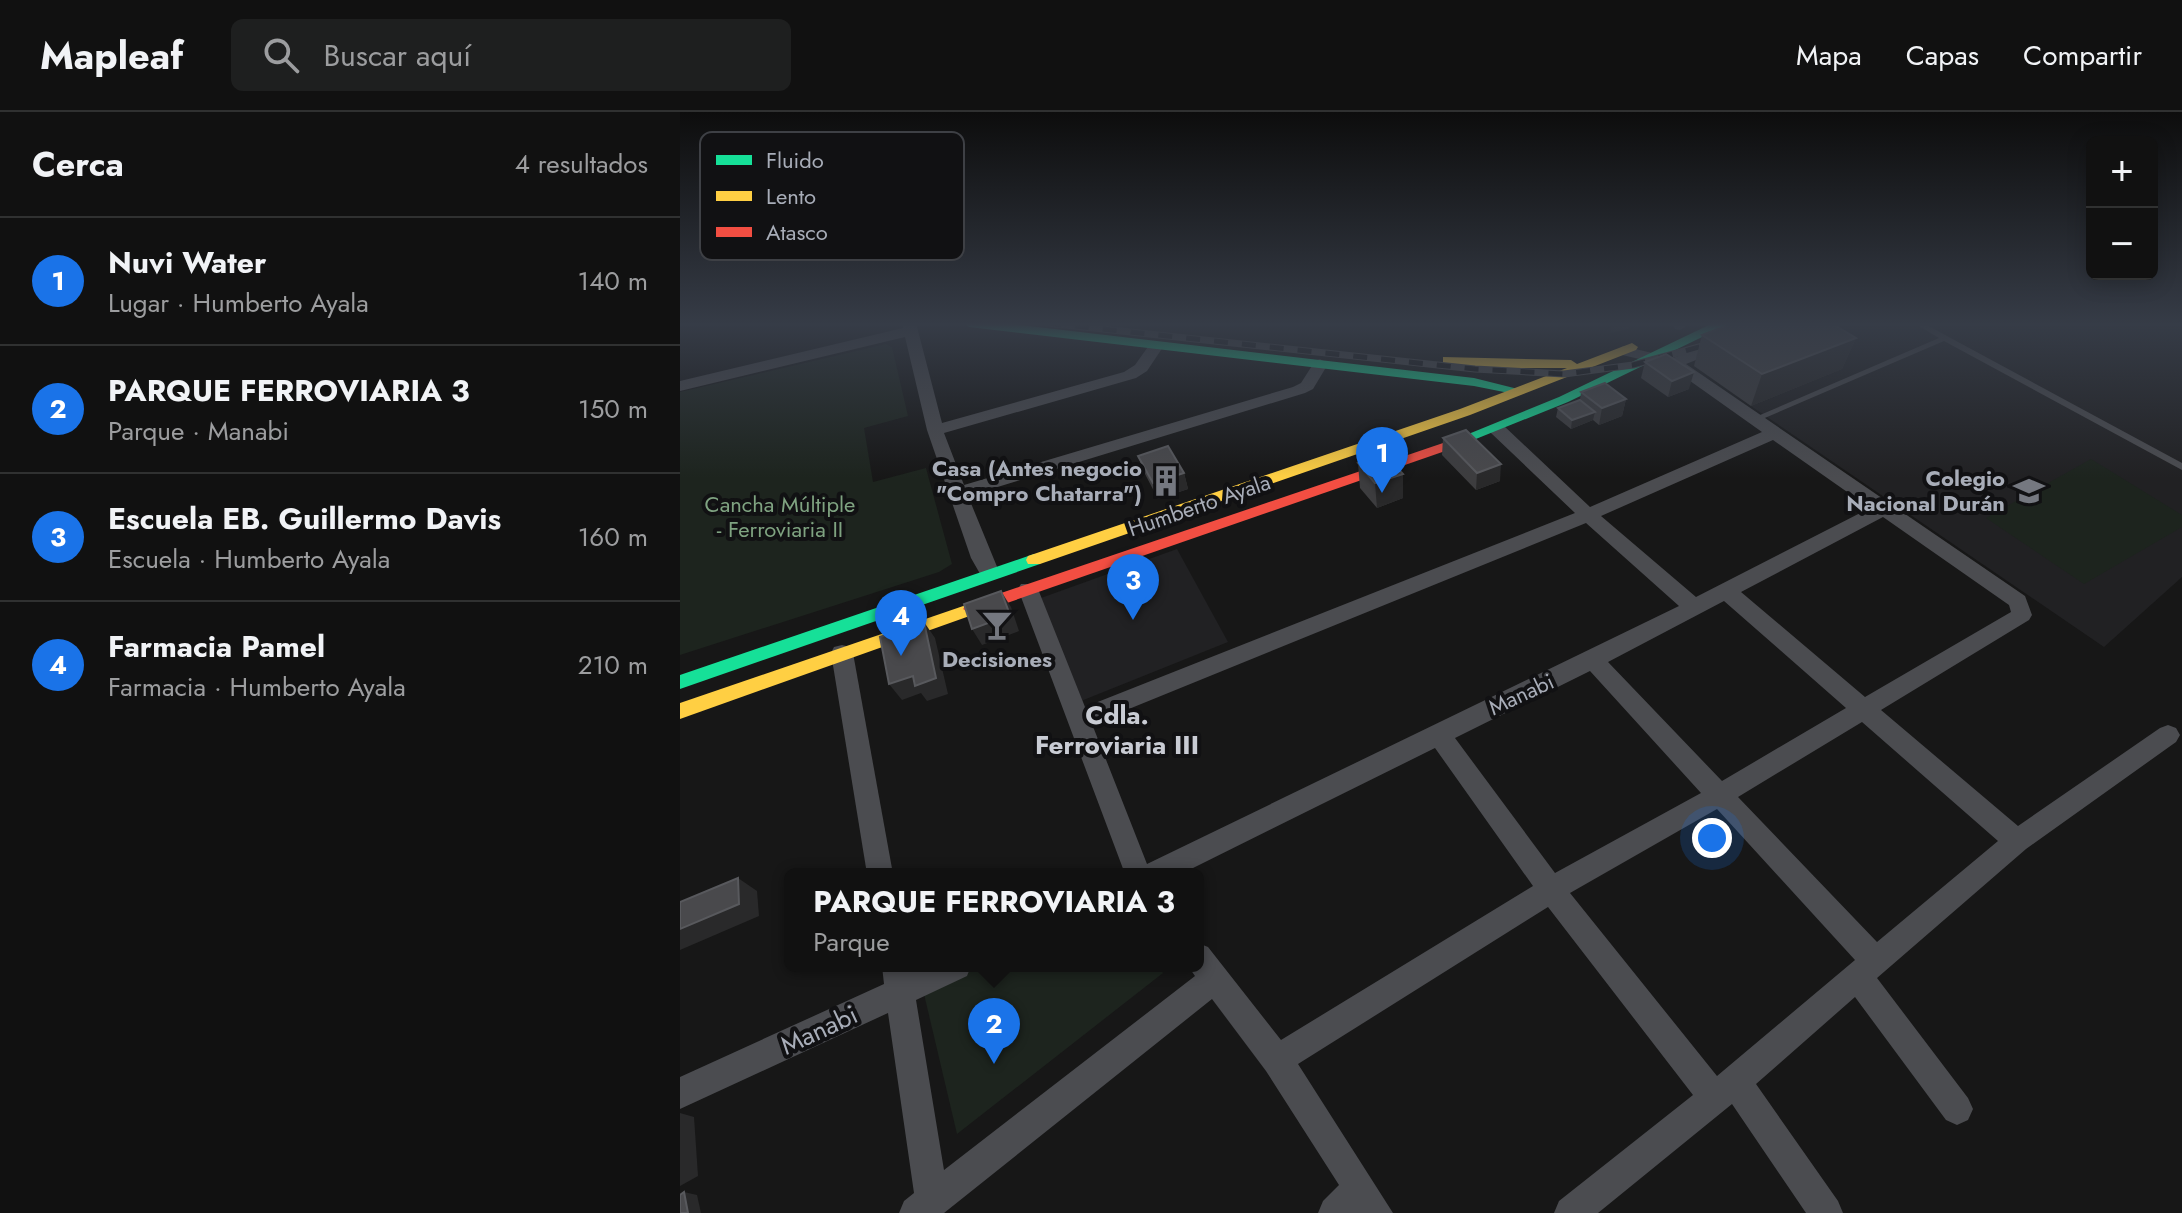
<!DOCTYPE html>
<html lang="es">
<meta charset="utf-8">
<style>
:root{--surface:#111;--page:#1e1f1f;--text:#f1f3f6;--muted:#9c9d9f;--line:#303131;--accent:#1a73e8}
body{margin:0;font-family:Jost,sans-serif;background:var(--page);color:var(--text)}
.controls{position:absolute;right:24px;top:24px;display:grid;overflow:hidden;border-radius:12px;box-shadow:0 4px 20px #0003}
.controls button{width:72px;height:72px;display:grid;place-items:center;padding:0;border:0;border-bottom:2px solid var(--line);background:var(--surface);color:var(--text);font:40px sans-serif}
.you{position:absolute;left:1032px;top:726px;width:28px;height:28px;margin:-20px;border:6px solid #fff;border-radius:50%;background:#1a73e8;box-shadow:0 0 0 12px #1a73e833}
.badge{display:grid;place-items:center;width:52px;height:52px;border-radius:50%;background:var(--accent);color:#fff;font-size:26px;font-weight:700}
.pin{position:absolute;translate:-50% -66px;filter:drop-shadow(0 2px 4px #0008)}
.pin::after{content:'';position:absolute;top:42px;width:28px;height:24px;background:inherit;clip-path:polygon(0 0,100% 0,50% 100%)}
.popup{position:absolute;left:104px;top:756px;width:420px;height:104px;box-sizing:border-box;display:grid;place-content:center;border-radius:12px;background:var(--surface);filter:drop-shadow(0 2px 6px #0005);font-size:26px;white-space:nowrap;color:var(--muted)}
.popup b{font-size:30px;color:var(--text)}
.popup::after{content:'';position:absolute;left:50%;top:100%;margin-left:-16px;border:16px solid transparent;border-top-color:var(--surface)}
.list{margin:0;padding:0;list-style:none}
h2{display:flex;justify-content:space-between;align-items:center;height:104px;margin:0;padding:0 32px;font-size:34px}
h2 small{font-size:26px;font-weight:400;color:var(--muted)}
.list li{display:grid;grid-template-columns:52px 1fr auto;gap:24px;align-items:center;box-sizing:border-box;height:128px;padding:0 32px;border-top:2px solid var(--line)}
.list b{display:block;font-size:30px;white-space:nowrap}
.list p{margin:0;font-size:26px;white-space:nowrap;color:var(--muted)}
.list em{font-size:26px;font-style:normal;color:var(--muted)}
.icon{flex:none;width:44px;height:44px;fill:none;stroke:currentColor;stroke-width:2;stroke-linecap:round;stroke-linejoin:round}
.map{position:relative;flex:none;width:1502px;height:1101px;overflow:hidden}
header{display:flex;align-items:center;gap:48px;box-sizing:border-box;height:112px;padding:0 40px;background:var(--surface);border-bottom:2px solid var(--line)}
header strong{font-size:38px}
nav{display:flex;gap:44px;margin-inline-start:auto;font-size:28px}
.search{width:560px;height:72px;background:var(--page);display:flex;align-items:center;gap:20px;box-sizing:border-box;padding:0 28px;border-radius:12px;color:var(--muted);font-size:30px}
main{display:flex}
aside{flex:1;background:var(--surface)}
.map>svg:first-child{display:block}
.built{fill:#212123}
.green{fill:#1d241e}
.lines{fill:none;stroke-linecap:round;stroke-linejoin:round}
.lane{fill:#4b4c50;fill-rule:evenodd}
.street{fill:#4b4c50;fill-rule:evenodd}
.fast{fill:#16e098;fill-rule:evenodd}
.slow{fill:#ffcf43;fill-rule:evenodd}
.jam{fill:#f24e42;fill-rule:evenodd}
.rail-casing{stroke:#4b4c4f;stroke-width:7}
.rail{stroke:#111113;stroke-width:5;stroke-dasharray:14;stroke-linecap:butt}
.wall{fill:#3d3d3f}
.shaded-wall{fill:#29292a}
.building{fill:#49494c;stroke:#58595d;stroke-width:2}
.labels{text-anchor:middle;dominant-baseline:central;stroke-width:8;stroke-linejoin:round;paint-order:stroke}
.poi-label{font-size:22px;font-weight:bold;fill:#a8adb8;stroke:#111113;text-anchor:end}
.park-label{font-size:22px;fill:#7fa381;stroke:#111113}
.street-label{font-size:22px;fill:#a8adb8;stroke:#111113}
.quarter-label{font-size:26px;font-weight:bold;fill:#c9ccd4;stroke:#111113}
.near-street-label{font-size:26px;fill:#a8adb8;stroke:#111113}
.key{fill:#111113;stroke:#3e4045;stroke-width:2}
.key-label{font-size:22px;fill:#a8adb8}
</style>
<header>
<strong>Mapleaf</strong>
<div class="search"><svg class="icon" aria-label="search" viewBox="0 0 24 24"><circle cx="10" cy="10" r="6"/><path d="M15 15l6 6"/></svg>Buscar aquí</div>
<nav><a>Mapa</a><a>Capas</a><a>Compartir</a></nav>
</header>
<main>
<aside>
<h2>Cerca<small>4 resultados</small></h2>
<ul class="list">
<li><span class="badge">1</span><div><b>Nuvi Water</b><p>Lugar · Humberto Ayala</p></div><em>140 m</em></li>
<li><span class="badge">2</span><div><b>PARQUE FERROVIARIA 3</b><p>Parque · Manabi</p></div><em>150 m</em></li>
<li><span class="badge">3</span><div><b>Escuela EB. Guillermo Davis</b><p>Escuela · Humberto Ayala</p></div><em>160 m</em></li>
<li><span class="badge">4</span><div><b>Farmacia Pamel</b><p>Farmacia · Humberto Ayala</p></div><em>210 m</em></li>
</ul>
</aside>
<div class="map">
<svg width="1502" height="1101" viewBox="0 0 1502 1101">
<rect width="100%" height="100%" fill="#171717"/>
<g class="built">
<path d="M1131,211H1502V465L1424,535L1071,294L1162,257Z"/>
<path d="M497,437L548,530L401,589L361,486Z"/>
</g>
<g class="green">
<path d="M206,232L212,235L228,304L184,316L193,370L246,356L272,452L259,460L0,543V280Z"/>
<path d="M1411,347L1502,403V415L1404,472L1306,406Z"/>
<path d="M299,854H478L483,861L277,1022L244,882Z"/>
</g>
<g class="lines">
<path class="lane" d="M1234,211H1243L1502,351V358L1264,229L1080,308L1077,309L1073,306L1259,226Z"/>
<g class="street">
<path d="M222,211H236L262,311L444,260L455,253L470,232H480L483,235L467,259L456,266L264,321L284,373L613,275L621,271L635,249L640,247L648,252L633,277L625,281L288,384L320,462L317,467H303L291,446L247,318L225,225L0,279V269L223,216Z"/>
<path d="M992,211H1006L1007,214L1000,218L995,217Z"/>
<path d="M1087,211H1109L1006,252L1345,484L1352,503L1349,508L1201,598L1338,714L1480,616L1488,613L1496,616L1500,623L1496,630L1346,737L1197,866L1288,986L1293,997L1288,1008L1277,1013L1266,1008L1175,885L1076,972L1158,1089L1163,1101H1126L1052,992L918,1101H874L879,1089L1013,983L868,795L618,952L713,1101H638L643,1089L659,1073L586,959L532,887L264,1101H219L224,1089L234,1081L208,901L0,997V965L204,872L202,854H230L231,860L245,854H291L287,864L236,888L264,1058L515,864L508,854H518V831L528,835L601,928L853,774L755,636L501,762H445L338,477L341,472H355L358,477L405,595L895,401L811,321L809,317L811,313H823L910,395L1082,320L989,254L938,242L935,239L943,234L993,246ZM1093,328L1190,396L1016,485L921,404ZM1203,405L1329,493L1331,500L1185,585L1061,480ZM906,411L999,494L467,752L412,612ZM1044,489L1166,596L1042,669L928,550ZM910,559L1021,681L875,761L775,626ZM1182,610L1318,729L1197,830L1058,685ZM1037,697L1175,848L1037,964L890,781Z"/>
<path d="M162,533L170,535L173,541L213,762H187L151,541L154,535Z"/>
</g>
<g class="fast">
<path d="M283,211H323L794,266L846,279L839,283L794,274L289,215Z"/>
<path d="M1033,211H1051L888,290L771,337H761L759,334L879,285Z"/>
<path d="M354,442L360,444L362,448L360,452L0,577V563Z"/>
</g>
<g class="slow">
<path d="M952,231L958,235L956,238L790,303L360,452H348L346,448L348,444L780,297L887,256H803L763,251V245L891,248L897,252Z"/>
<path d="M292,491L301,497L298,501L0,607V591Z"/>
</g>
<path class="jam" d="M766,330L771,331V337L298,501L292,503L283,497L286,493Z"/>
<defs>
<path id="rail" d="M367,211L795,257L884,262L953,253L1041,229"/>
</defs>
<use href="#rail" class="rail-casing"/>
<use href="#rail" class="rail"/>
</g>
<g class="wall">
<path d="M1022,223L1176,226L1162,257L1071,294L1014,254Z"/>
<path d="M965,250L1009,277L988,285L961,266Z"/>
<path d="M901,280L946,287L942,304L919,313L913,308L891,317L876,305L878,296L900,288Z"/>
<path d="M763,326L820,369L796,378L762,343Z"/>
<path d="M458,344L504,361L508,377L478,387L464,360Z"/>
<path d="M678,351L723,386L697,396L680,376Z"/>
</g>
<g class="shaded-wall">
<path d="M940,211H950L949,217L930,221L932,213Z"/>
<path d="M1176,226L1162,257L1071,294L1082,262Z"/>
<path d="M1014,260L1009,277L988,285L992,269Z"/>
<path d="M946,287L942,304L919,313L922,296Z"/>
<path d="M915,300L913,308L891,317L892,308Z"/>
<path d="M821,352L820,369L796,378L797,361Z"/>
<path d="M504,361L508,377L478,387L473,371Z"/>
<path d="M723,362V386L697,396L695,371Z"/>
<path d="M321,479L331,495L339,519L302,533L292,517Z"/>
<path d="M244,510L255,526L268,582L247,589L241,581L222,588L209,572Z"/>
<path d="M58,766L77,779L79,804L0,838V817Z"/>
<path d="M0,1001L14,1005L18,1064L0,1074Z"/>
<path d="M4,1080L17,1083L21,1101H8Z"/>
</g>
<g class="building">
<path d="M1054,211H1151L1176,226L1082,262L1022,223Z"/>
<path d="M986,242L1014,260L992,269L965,250Z"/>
<path d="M925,271L946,287L922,296L901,280Z"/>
<path d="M900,288L915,300L892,308L878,296Z"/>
<path d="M786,318L821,352L797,361L763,326Z"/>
<path d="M488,334L504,361L473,371L458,344Z"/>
<path d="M705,342L723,362L695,371L678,351Z"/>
<path d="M321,479L330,503L292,517L284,492Z"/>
<path d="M244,510L256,566L235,574L233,564L209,572L200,525Z"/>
<path d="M58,766L59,792L0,817V790Z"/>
<path d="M4,1080L8,1101H0V1083Z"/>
</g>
<linearGradient id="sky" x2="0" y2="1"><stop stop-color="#0d0d0d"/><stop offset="0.58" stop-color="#363c47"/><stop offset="1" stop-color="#363c47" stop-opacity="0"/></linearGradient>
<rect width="1502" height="366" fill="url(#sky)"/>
<defs>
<symbol id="building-bare" viewBox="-9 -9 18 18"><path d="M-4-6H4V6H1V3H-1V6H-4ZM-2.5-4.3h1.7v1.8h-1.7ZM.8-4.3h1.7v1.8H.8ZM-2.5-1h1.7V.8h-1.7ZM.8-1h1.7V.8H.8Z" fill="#757880" stroke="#111113" stroke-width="2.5" paint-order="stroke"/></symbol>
<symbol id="school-bare" viewBox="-9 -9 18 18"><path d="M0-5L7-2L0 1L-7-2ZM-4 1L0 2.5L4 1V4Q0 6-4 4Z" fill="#757880" stroke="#111113" stroke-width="2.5" paint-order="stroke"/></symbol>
<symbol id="bar-bare" viewBox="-9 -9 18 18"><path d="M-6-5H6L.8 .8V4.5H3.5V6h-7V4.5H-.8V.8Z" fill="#757880" stroke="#111113" stroke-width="2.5" paint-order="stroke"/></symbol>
</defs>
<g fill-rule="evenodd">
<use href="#building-bare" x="464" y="347" width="44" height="44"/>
<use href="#school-bare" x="1327" y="357" width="44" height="44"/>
<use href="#bar-bare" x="295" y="491" width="44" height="44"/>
</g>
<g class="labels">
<g class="poi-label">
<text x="462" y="356">Casa (Antes negocio<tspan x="462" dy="25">"Compro Chatarra")</tspan></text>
<text x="1325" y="366">Colegio<tspan x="1325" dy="25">Nacional Durán</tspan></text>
<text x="317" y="547" text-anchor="middle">Decisiones</text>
</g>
<g class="park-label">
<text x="100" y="392">Cancha Múltiple<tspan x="100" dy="25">- Ferroviaria II</tspan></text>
</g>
<g class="street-label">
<text transform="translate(519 393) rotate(-19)">Humberto Ayala</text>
<text transform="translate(841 582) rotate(-25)">Manabi</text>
</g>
<g class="quarter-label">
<text x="437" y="603">Cdla.<tspan x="437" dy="30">Ferroviaria III</tspan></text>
</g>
<g class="near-street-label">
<text transform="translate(139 918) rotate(-25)">Manabi</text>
</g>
</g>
<rect x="20" y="20" width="264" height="128" rx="12" class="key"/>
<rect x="36" y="43" width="36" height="10" fill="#16e098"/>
<rect x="36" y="79" width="36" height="10" fill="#ffcf43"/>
<rect x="36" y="115" width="36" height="10" fill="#f24e42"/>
<g class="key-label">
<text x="86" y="56">Fluido</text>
<text x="86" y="92">Lento</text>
<text x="86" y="128">Atasco</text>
</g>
</svg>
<div class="controls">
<button>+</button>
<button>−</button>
</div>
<div class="you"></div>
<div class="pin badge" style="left:702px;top:381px">1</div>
<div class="pin badge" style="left:314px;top:952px">2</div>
<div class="popup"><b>PARQUE FERROVIARIA 3</b>Parque</div>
<div class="pin badge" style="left:453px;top:508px">3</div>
<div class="pin badge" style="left:221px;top:544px">4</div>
</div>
</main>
